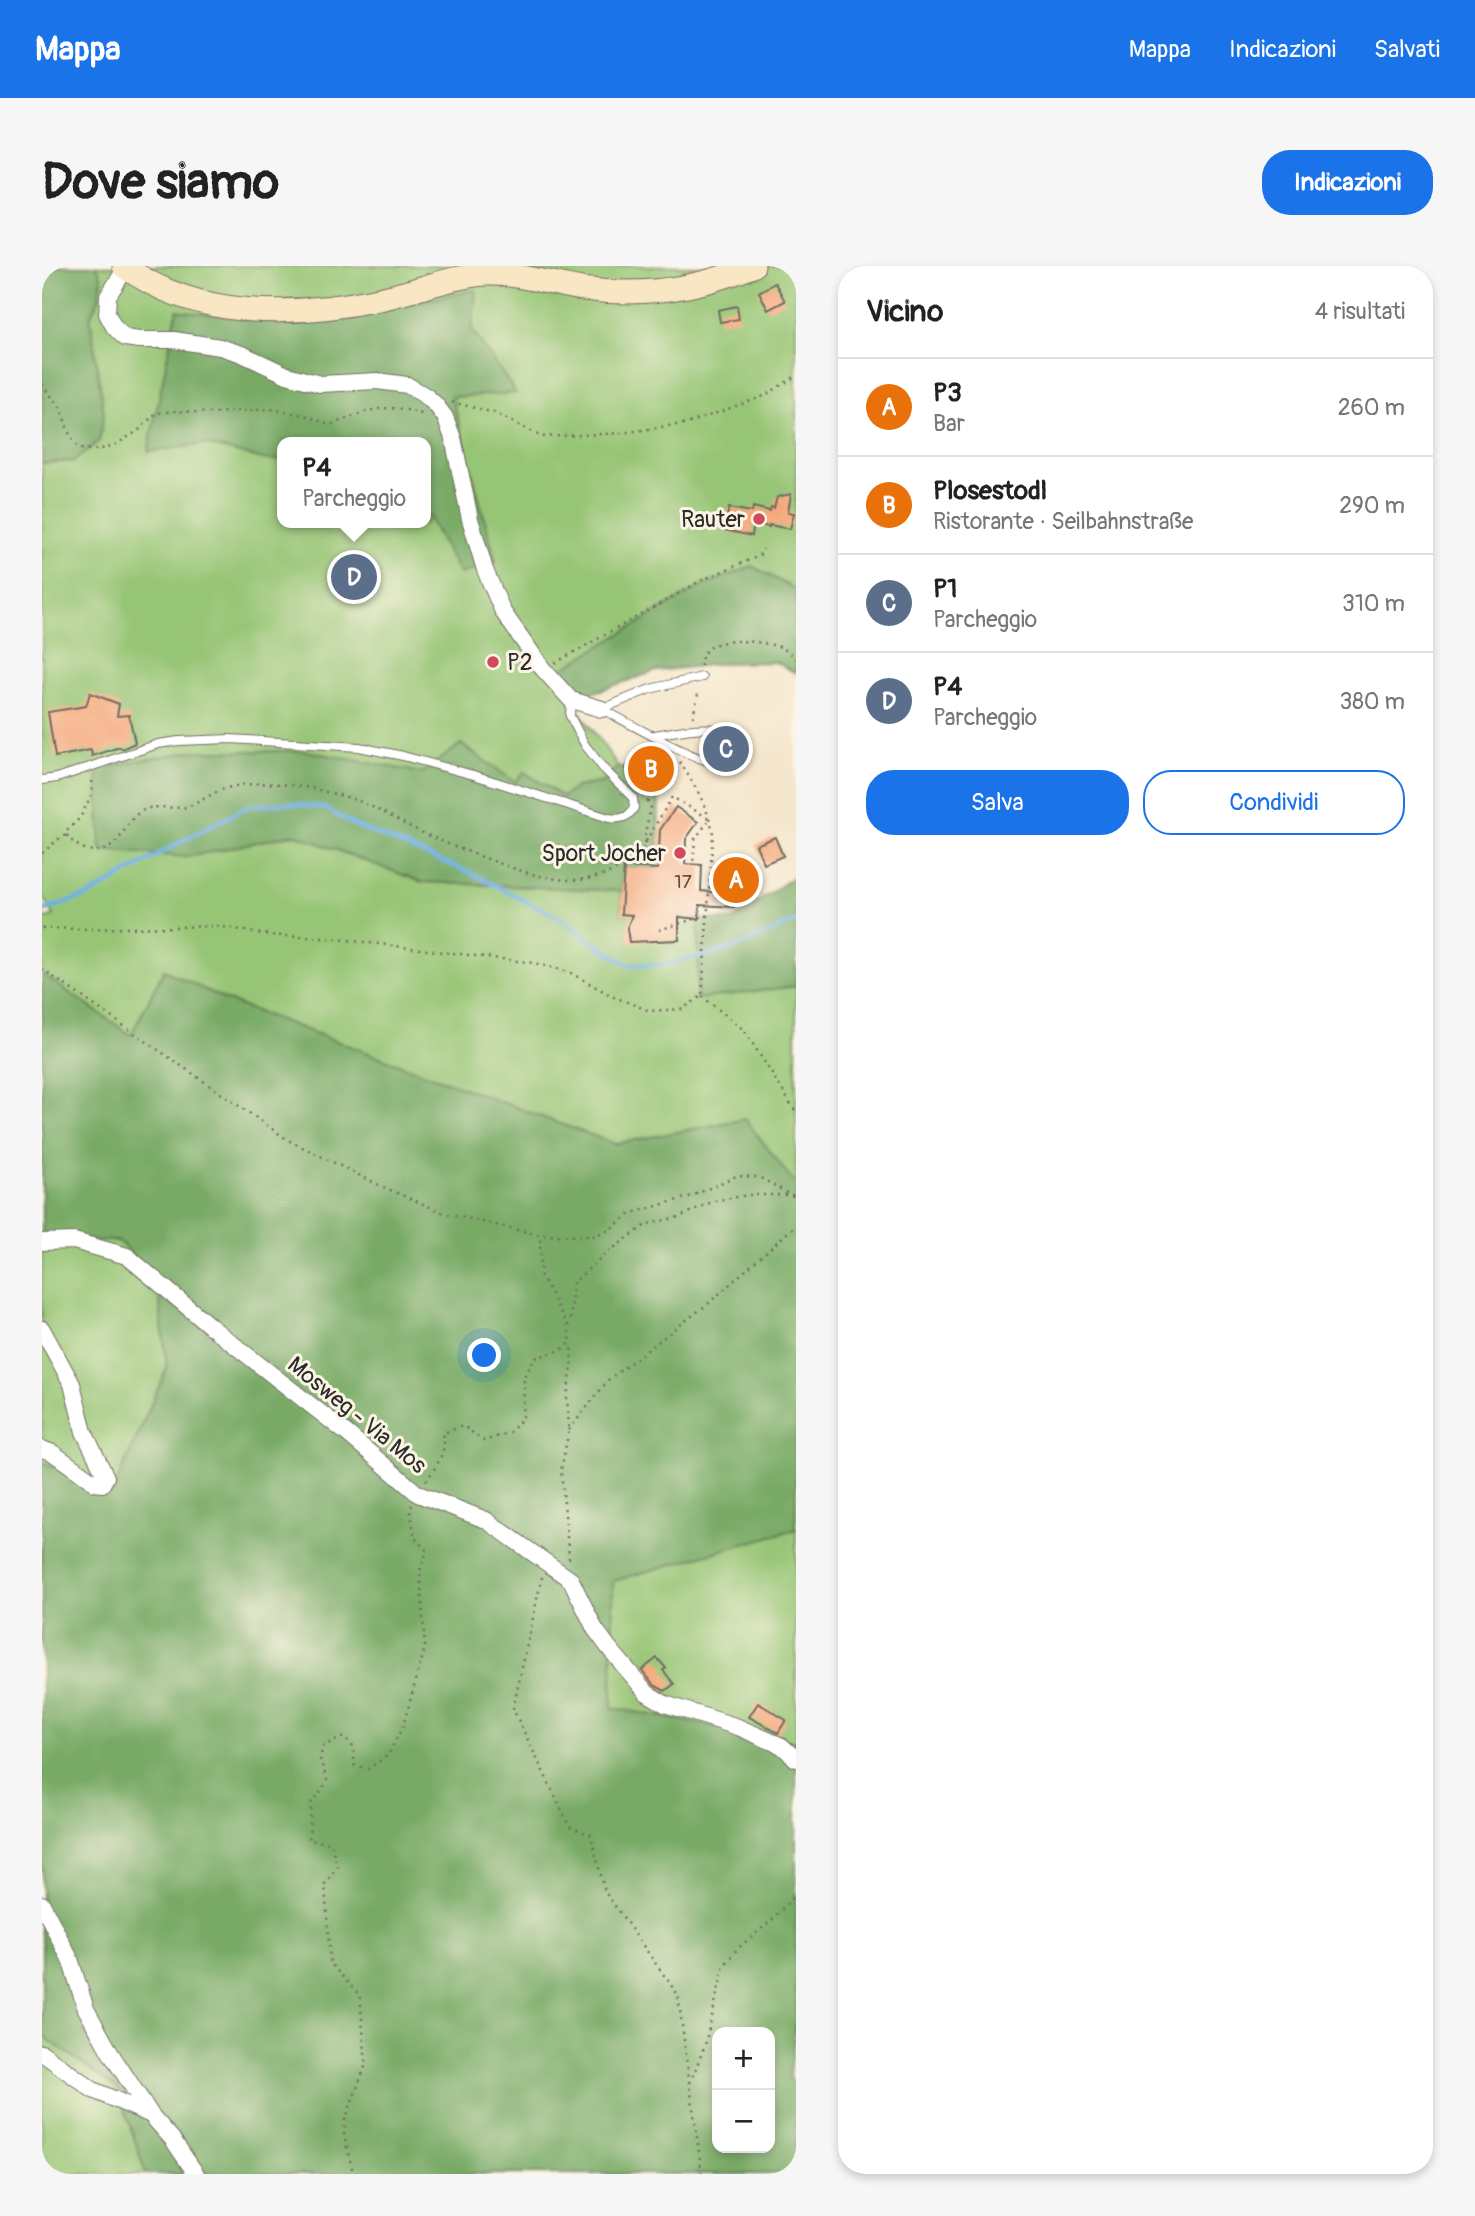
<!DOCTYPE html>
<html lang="it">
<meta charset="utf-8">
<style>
:root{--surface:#fff;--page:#f6f6f6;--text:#222;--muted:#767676;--line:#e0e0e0;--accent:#1a73e8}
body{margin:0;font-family:Pangolin,sans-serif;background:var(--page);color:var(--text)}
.controls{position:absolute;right:21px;bottom:21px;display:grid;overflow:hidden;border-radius:14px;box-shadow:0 4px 10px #0003}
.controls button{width:63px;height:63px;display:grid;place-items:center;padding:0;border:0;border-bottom:2px solid var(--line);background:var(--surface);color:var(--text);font:35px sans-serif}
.you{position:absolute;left:443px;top:1090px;width:24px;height:24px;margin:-18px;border:5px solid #fff;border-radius:50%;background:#1a73e8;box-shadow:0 0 0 10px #1a73e833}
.badge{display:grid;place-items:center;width:46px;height:46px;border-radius:50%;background:var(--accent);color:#fff;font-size:23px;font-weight:700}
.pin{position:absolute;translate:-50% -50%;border:4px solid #fff;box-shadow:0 2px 7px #0006}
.popup{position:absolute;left:235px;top:171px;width:154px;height:91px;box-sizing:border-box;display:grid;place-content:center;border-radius:14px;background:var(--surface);filter:drop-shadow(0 2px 5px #0005);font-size:23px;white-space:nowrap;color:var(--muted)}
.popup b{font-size:26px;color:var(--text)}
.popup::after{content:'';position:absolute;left:50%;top:100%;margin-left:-14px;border:14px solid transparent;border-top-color:var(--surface)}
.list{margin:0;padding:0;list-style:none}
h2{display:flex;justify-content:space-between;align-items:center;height:91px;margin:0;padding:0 28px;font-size:30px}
h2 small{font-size:23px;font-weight:400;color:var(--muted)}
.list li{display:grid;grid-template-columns:46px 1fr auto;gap:21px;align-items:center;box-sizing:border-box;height:98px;padding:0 28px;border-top:2px solid var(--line)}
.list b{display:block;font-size:26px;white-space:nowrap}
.list p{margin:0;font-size:23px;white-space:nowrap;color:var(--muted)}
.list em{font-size:23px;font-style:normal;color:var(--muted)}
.actions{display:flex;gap:14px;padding:21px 28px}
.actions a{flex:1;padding:16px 0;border:2px solid var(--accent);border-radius:28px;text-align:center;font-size:24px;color:var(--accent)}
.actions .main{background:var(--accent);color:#fff}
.map{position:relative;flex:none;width:754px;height:1908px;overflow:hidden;border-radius:28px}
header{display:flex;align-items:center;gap:42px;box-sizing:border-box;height:98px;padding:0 35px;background:var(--accent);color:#fff}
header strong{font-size:33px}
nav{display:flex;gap:38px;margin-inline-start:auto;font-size:24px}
.intro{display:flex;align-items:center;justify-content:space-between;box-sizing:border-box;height:168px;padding:0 42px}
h1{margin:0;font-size:49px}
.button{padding:18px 32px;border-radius:28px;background:var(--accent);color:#fff;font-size:24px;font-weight:700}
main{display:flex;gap:42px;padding:0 42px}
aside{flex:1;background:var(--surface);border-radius:28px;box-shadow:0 4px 10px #0003}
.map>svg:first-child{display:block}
.green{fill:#96c574;stroke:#607850;stroke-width:2;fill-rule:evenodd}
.forest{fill:#78aa66;stroke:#526a48;stroke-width:2;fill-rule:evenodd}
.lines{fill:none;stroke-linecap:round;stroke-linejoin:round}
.stream{stroke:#6daee1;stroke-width:4.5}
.building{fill:#f5a87d}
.lane-casing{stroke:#726d64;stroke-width:10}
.street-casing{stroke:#726d64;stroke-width:18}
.secondary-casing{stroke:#726d64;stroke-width:25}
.path{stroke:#726d64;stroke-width:2.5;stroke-dasharray:2 5;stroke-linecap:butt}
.lane{stroke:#fff;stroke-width:8}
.street{stroke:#fff;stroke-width:16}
.secondary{stroke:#f9e7c3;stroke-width:23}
.poi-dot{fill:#d1495b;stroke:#fcf5e5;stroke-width:2.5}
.labels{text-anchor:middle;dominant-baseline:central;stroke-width:6;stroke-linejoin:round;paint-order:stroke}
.number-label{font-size:19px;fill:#5e4a40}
.poi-label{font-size:23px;fill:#2b2b2b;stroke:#fcf5e5;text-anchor:end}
.street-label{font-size:23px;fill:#2b2b2b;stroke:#fcf5e5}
</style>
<header>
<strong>Mappa</strong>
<nav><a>Mappa</a><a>Indicazioni</a><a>Salvati</a></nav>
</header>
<div class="intro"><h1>Dove siamo</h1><a class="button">Indicazioni</a></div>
<main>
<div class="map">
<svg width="754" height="1908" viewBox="0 0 754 1908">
<rect width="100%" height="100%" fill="#fcf5e5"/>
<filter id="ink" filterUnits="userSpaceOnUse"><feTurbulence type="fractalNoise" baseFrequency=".0143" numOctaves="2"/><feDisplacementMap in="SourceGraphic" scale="14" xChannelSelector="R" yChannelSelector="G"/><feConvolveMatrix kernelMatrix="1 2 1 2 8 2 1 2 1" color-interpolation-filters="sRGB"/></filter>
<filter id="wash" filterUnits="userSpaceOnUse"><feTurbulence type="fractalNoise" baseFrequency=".00686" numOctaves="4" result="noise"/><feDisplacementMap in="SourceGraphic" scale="28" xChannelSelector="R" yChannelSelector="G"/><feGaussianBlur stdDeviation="1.57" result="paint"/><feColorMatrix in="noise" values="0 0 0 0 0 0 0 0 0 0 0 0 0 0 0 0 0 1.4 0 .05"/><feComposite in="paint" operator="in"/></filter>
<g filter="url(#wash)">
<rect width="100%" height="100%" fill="#f5e7cd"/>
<g class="green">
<path d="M55,0H754V324L709,300L516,405L541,430L529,434L576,500L562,516L534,521L521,531L482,506L474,517L419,478L380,508L264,485L145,591L252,568L380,616L580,625L579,648L657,653L655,732L754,720V919L703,853L573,878L186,735L122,704L89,769L0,708V654L12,649L0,629V197L32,195L62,148L48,51L57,32L60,13ZM240,176H384V257H240Z"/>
<path d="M0,973L76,975L115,1011L125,1102L70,1228L0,1196Z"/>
<path d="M754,1263V1476L570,1442L571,1315Z"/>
<path d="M0,1769L76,1823L104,1908H0Z"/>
</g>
<g class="forest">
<path d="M0,0H55L60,13L57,32L48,51L62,148L57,175L32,195L0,197Z"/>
<path d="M434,24L430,64L474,127L410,131L454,296L418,308L384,246V176H240V194H225L162,178L106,186L135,44L256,59Z"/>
<path d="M710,300L754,324V407L734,396L685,397L614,405L541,430L516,405L658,321Z"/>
<path d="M419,478L473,516L482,506L521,531L534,521L562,516L576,500L617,528L616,603L582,601L580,625L380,616L252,568L145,591L59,584L55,502L151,485H264L380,507Z"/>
<path d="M754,609V720L655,733L657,653L691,654Z"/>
<path d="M122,704L186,735L573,878L703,853L754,919V1263L571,1315L570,1442L754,1476V1752L748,1811L754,1823V1908H104L76,1823L0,1769V1196L70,1228L125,1102L115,1011L76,975L0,973V708L89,769ZM675,1766H728V1882H675Z"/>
</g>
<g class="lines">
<path class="stream" d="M0,645L47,629L142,574L207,540L246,537L283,542L312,559L429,607L521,654L555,679L587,699H619L690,683L754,655"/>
</g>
<g id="blocks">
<g class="building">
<path d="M733,17L743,35L726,44L717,26Z"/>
<path d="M695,40L697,53L678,56L676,44Z"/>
<path d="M749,228L746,246L752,247L748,263L727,259V261L712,258L710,270L682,264L687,242L710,246L711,241L728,245L729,241L732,242L735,231Z"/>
<path d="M48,427L77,438L75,450L87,449L93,477L80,483L78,481L50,490L49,484L13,491L6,446L44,440Z"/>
<path d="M594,484L634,506L625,524L584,502Z"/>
<path d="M634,541L656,556L644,573L643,598L660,599L659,625L680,627L682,601L708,602L706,625L692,641L658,639L657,653L637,651V674L587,676L585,662L590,649L579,648L582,601L616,603L618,564Z"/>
<path d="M733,571L741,590L722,598L714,579Z"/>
<path d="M615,1392L624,1402L621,1404L632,1418L623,1425L612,1419L600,1404Z"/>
<path d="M716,1437L744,1454L736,1467L707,1451Z"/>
</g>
</g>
</g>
<g filter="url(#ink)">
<use href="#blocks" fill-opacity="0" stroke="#726d64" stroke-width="2"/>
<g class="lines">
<defs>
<g id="lane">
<path d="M560,443C583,455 661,500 681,498L691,488C694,448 635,466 612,469"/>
<path d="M560,443L608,423L660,411"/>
<path d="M0,514L15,512L116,478L137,475L188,473L317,481L361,490L435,510L567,552C578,554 586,552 592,542L591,532L561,502L543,479L528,450L529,434"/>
</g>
<g id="street">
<path d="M84,2L66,30L65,48L72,61L83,72L97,74H132L178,81L200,88L245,109L278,118L335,115L365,119L384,130L394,139L403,151L411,172L428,253L443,304L461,346L501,403L529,434L560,443"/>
<path d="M0,976L32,975L85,990L168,1060L307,1169L376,1228L444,1254L529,1314L553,1363L567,1382L605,1427L623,1438L696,1461L740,1480L754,1493"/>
<path d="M0,1063L30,1118L42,1166L64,1211L60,1218L53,1217L11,1187L0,1183"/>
<path d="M0,1638L28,1693L44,1743L69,1788L109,1849L131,1874L154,1908"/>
<path d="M0,1787L51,1824L109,1849"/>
</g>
<path id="secondary" d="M82,0C154,54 253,51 337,33C373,26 409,10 445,8C477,7 508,18 540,23C598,31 656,23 711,0"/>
</defs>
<use href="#lane" class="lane-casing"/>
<use href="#street" class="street-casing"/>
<use href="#secondary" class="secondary-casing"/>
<g class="path">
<path d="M0,118C5,127 14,133 18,141C25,156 25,171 38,183L56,184L71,180L96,165L114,147L134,145L170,147L229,143L266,150L287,159C326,146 337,135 380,148L382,146"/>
<path d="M410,136L453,147L500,171L580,167L647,157L722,130L754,110"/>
<path d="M513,397L662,313L717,290L721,283"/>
<path d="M659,400C657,366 715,375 735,380C742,382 748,387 754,392"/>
<path d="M651,451L657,424"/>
<path d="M638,496C652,518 666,541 671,567L660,730"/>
<path d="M601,529L609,541L603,567L604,575L630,531L668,553L653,573L651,598"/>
<path d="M25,569C31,579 45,586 57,585C80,582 81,557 98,546C111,537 129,544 144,541C155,538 170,527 182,523C211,514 248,517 277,524C287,527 298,529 308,532C333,540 355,555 379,566C399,576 422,584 443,592C487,608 530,626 575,603C589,596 599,591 604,575"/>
<path d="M0,587L18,572L25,569L26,564L38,552L50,528V511"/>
<path d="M0,662L37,663L176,660L226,669L296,673L492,697L527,706L572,731L608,745L640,743L660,730"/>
<path d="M617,664L665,649"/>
<path d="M0,703L246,874L341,921L402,947L498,969L551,970L567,964L590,947L650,930L694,910L717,911L754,932"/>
<path d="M660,730L702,764L754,846"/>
<path d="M526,1060C531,1047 529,1031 531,1017L562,989L605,958L637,951L672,935L706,929H751L754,927"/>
<path d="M527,1164L567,1113L667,1037L754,959"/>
<path d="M384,1215C395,1199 405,1187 401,1167L421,1160L442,1175L468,1166L481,1152L482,1111L493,1092L519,1084L529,1077L526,1060L499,1010L498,969"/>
<path d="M527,1293L519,1204L527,1164L525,1130L530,1101L529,1078"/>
<path d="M500,1311L471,1443L528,1561L549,1569L563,1626L636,1729L660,1908"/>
<path d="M648,1817L663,1779L682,1700L695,1683L730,1654L754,1628"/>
<path d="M315,1908L310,1902L302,1869L303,1854L324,1798L318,1730L288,1697L283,1618L295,1601L289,1577L267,1574L269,1537L281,1523L285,1514L278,1493L281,1480L302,1471L312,1481V1499L326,1503L346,1489L361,1460L383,1382L378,1305L385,1285L373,1272L368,1243L370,1239"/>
</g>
<use href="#lane" class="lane"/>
<use href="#street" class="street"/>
<use href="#secondary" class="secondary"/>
</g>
</g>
<g class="poi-dot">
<circle cx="717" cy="253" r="7"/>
<circle cx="451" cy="396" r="7"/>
<circle cx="638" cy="587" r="7"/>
</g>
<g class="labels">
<g class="number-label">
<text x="641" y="616">17</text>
</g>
<g class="poi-label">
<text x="703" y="253">Rauter</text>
<text x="465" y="396" text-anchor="start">P2</text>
<text x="624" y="587">Sport Jocher</text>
</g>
<g class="street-label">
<text transform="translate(315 1149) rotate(39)">Mosweg - Via Mos</text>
</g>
</g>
</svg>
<div class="controls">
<button>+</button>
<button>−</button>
</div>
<div class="you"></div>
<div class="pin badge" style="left:694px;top:614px;background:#e8710a">A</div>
<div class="pin badge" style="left:609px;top:503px;background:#e8710a">B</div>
<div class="pin badge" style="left:684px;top:483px;background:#5c6f8a">C</div>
<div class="pin badge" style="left:312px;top:311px;background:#5c6f8a">D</div>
<div class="popup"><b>P4</b>Parcheggio</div>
</div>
<aside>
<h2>Vicino<small>4 risultati</small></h2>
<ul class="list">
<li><span class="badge" style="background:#e8710a">A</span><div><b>P3</b><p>Bar</p></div><em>260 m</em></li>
<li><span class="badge" style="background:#e8710a">B</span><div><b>Plosestodl</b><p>Ristorante · Seilbahnstraße</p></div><em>290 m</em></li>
<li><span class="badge" style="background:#5c6f8a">C</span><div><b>P1</b><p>Parcheggio</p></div><em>310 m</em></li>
<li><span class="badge" style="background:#5c6f8a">D</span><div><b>P4</b><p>Parcheggio</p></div><em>380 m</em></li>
</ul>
<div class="actions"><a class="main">Salva</a><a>Condividi</a></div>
</aside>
</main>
